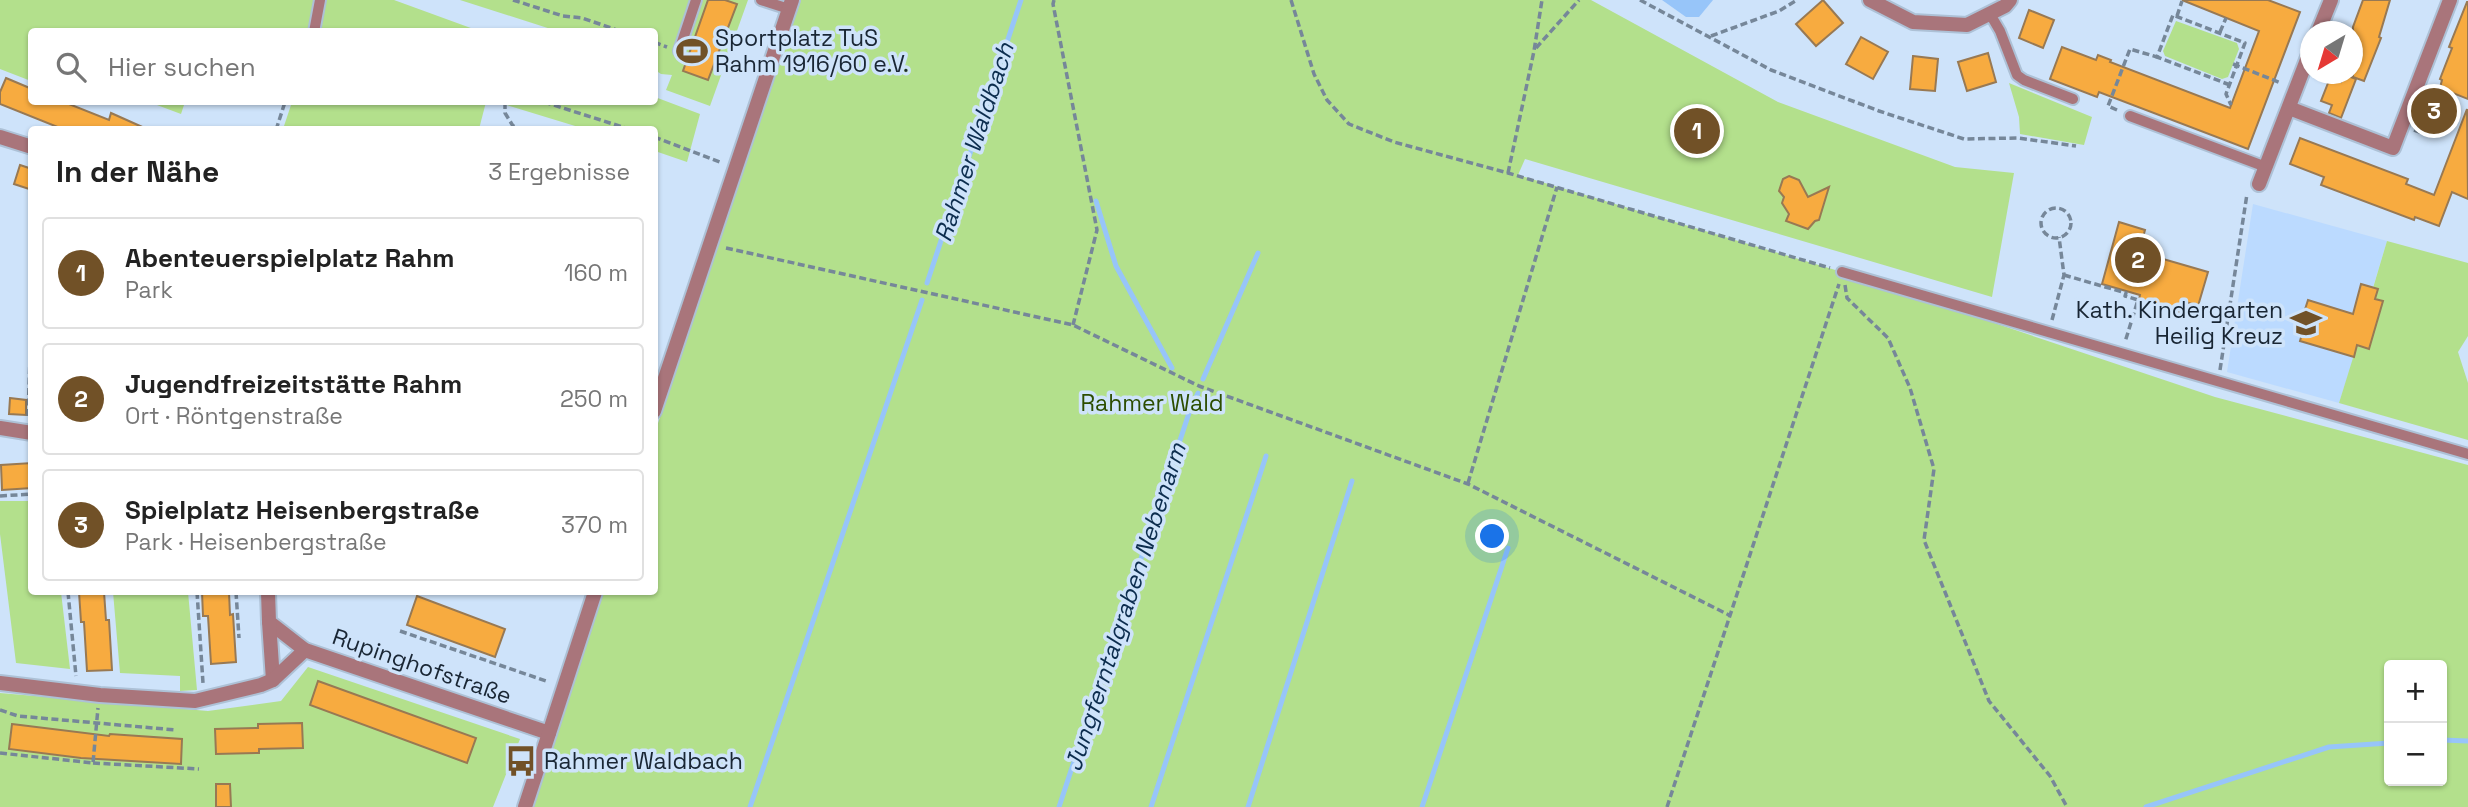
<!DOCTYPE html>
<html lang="de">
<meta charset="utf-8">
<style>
:root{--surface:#fff;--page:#f2f2f2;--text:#222;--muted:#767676;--line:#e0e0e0;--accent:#715127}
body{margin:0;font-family:"Space Grotesk",sans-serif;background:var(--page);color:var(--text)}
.controls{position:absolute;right:21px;bottom:21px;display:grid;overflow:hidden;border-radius:7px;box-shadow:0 2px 5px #0004}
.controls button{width:63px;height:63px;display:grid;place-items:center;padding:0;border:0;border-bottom:2px solid var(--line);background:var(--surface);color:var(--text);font:35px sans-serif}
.compass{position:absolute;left:2300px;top:21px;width:63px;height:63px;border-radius:50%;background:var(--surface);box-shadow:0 2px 5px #0004;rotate:218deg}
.you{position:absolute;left:1493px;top:537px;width:24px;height:24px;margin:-18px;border:5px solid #fff;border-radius:50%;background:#1a73e8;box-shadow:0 0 0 10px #1a73e833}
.badge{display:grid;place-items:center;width:46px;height:46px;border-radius:50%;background:var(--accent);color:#fff;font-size:23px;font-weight:700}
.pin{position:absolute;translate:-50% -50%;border:4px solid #fff;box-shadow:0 2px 7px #0006}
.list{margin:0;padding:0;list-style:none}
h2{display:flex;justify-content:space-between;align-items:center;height:91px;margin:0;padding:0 28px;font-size:30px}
h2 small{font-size:23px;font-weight:400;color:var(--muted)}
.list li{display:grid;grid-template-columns:46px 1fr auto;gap:21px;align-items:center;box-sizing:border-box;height:112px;margin:0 14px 14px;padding:0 14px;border:2px solid var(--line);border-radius:7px}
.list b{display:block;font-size:26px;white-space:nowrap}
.list p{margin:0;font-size:23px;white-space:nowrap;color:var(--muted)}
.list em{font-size:23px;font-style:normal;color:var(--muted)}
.icon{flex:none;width:38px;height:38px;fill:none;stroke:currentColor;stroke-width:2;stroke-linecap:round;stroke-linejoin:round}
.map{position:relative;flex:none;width:2468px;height:807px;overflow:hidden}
.search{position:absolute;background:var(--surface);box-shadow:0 2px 5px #0004;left:28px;top:28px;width:630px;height:77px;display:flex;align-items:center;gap:18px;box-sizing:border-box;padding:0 24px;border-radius:7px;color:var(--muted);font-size:26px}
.panel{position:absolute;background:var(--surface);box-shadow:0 2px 5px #0004;left:28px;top:126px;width:630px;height:469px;border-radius:7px}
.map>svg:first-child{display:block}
.built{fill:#bbdaff}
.green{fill:#b3e08c;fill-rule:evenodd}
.water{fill:#97c5f9}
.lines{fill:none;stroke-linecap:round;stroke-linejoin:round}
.stream{stroke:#97c5f9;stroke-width:5}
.building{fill:#f7ab40;stroke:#987953;stroke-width:2}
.lane-casing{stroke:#adc1d6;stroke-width:14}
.street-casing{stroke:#adc1d6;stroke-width:18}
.path{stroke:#768799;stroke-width:3.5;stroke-dasharray:7 3.5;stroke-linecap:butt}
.lane{stroke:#a9757b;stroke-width:10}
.street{stroke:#a9757b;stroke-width:14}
.labels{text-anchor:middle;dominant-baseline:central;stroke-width:7;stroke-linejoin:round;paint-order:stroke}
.poi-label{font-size:23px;fill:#192634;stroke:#cee3fa;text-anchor:start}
.park-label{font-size:23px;fill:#2c4d00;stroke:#cee3fa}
.street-label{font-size:23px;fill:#192634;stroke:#cee3fa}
.water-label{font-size:24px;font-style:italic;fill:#0c2d4e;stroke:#cee3fa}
</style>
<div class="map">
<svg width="2468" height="807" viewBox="0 0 2468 807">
<rect width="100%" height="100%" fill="#cee3fa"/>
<path class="built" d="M2253,204L2387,241L2373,287L2383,301L2369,349L2354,357L2339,403L2227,372Z"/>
<g class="green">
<path d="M0,0H394L479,31L32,32L31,81L0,69Z"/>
<path d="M460,0H748L710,106L666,90L672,75L661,74L655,70L654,32L557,31Z"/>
<path d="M801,0H1591L1778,102L1955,167L2014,173L1992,297L1525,159L1518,175L1842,272L2215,397L2468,465V807H530L601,592H654L655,432ZM2389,665H2442V781H2389Z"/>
<path d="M2176,21L2237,43L2239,49L2228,77L2222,79L2165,56L2163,51Z"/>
<path d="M2009,83L2092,117L2084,145L2020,134L2019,117Z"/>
<path d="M2424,89L2456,101L2446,128C2436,135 2423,126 2412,122Z"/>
<path d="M655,97L700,114L687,162L655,151L654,130L585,129L497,102H654Z"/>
<path d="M159,102H185L181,114L157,105Z"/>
<path d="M292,102H486L479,129H283Z"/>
<path d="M2387,241L2468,263V336L2458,352L2468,383V440L2339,403L2357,345L2369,348L2383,301L2375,299L2373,288Z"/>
<path d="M0,501H31L32,592H61L70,669L16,663L0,534Z"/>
<path d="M113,592H188L197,690L180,691V676L120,673Z"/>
<path d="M308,667L520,739L493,807H0V693L208,711L281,701Z"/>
</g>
<path class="water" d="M1662,0H1713L1699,17H1686Z"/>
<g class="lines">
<g class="stream">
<path d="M1096,201L1116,266L1172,368"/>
<path d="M927,283L1021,0"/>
<path d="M1203,379L1258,253"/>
<path d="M1188,394L1191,408"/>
<path d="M2442,740L2468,741"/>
<path d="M750,807L922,300"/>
<path d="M1059,807L1189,413L1198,393"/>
<path d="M1151,807L1266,456"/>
<path d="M1248,807L1352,481"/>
<path d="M1422,807L1508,548"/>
<path d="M2146,807L2329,747L2389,743"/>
</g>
</g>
<g class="building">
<path d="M708,0H725L737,4L708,80L683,71Z"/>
<path d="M1823,0L1843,23L1816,46L1796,24Z"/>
<path d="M2182,0H2268L2300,12L2248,149L2099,92L2097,97L2050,79L2062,47L2096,60L2098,55L2111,60L2110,62L2230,108L2259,31Z"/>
<path d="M2363,0H2390L2379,37L2381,38L2364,81L2353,77V27Z"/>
<path d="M2467,2H2468V99L2440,88L2442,80L2440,79L2452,48L2449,47Z"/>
<path d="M2029,10L2054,20L2043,48L2019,38Z"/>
<path d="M1861,37L1888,52L1873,79L1846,64Z"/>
<path d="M1988,53L1996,82L1967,91L1958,62Z"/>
<path d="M1913,56L1938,59L1935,91L1910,89Z"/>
<path d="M2343,74L2356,79L2341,118L2329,113L2332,105L2321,101L2330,78L2341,82Z"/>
<path d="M6,78L32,89V102H64L109,120L111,113L149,130H65L0,104V92Z"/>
<path d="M2467,109L2468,199L2452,192L2439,226L2415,217L2414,220L2321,185L2324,177L2290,164L2300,138L2408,179L2406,184L2434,195Z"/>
<path d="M20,165L32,169L29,189L14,184Z"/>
<path d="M1789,176L1799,180L1808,197L1829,187L1819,220L1815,221L1808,229L1786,221L1789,214L1782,203L1784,197L1779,191L1783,179Z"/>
<path d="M2119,222L2145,230L2139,252L2208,272L2198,306L2186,302L2183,313L2139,300L2140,295L2102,284Z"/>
<path d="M2361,284L2378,289L2375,299L2383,301L2369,349L2357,345L2354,357L2300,341L2305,323L2301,322L2308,300L2353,314Z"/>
<path d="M10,398L26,400V415L9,414Z"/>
<path d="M32,463V488L2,490L1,465Z"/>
<path d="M79,592H104L106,620H109L112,670L87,671L84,622H81Z"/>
<path d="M202,592H229L230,615L233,614L236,662L211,664L208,616H203Z"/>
<path d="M417,596L505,629L495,657L407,625Z"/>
<path d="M318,681L476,738L467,763L310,705Z"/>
<path d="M302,723L303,748L259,749V753L216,754L215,729L258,728V724Z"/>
<path d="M12,724L109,736L110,734L182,739L181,764L81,758L9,749Z"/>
<path d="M216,784H230L231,807H216Z"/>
</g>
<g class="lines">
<defs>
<g id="lane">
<path d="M761,0L789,9"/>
<path d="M1990,14L2000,31L2017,75L2024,80L2073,99"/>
<path d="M314,32L320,0"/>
<path d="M679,51L696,0"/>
<path d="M2130,116L2266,167"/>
<path d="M1842,272L2468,454"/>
</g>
<g id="street">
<path d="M1870,0L1913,22L1967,25L2005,6L2010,0"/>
<path d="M2318,32L2331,0"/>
<path d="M2289,108L2393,148L2450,0"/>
<path d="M0,137L32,147"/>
<path d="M2259,184L2310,52"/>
<path d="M654,411L792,0"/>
<path d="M0,428L32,433"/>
<path d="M268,592L269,622L305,650L549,733"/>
<path d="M269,622L273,680"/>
<path d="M0,683L100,695L195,701L261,685L273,680L305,650"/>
<path d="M525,807L595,592"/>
</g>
</defs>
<use href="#lane" class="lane-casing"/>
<use href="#street" class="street-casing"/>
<g class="path">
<path d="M513,0L563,16L582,18L623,32"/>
<path d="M1054,0L1053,4L1097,230L1073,325"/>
<path d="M1291,0L1314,74L1327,100L1349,124L1394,142L1508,173L1830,268"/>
<path d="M1640,0L1771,70L1879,111L1964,139L2018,138L2076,146"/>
<path d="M2177,16L2182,1"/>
<path d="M2220,32L2226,18"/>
<path d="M1711,36L1779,11L1797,0"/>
<path d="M654,42L667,47"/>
<path d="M1536,48L1579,0"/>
<path d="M2233,64L2281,83"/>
<path d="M2230,85L2157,57L2173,15L2245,43L2226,94L2231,105"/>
<path d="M505,102V113L513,126L518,127"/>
<path d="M544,102L632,130"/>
<path d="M2117,110L2108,106L2130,49L2157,57"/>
<path d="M276,130L285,102"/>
<path d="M2414,130L2422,133L2424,126"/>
<path d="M654,137L720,162"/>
<path d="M1508,173L1534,51L1542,0"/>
<circle cx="2056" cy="223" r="15"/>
<path d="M726,248L1073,325L1199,386L1468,484L1729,615"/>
<path d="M2064,275L2126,293L2125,296L2138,300L2125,342"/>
<path d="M1845,285L1847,298L1888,338L1910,388L1934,469L1924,540L1989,701L2050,776L2067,807"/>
<path d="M2052,320L2064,275L2059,237"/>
<path d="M2220,370L2247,194"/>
<path d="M28,416L32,299"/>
<path d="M1468,483L1557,187"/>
<path d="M0,496L32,494"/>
<path d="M68,592L76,676"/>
<path d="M197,592L203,683"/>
<path d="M236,592L239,638"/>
<path d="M400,631L549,682"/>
<path d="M0,710L18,716L176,730"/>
<path d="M0,753L93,763L98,708"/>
<path d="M93,763L199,769"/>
<path d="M1667,807L1839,284"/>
</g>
<use href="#lane" class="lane"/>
<use href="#street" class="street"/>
</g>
<defs>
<symbol id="stadium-bare" viewBox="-9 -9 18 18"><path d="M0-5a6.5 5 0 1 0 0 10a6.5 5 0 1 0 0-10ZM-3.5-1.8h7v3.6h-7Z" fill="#715127" stroke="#cee3fa" stroke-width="2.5" paint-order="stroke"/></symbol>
<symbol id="school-bare" viewBox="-9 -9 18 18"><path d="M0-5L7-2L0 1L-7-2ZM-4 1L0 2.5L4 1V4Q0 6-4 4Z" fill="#715127" stroke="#cee3fa" stroke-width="2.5" paint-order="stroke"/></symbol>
<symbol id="bus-bare" viewBox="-9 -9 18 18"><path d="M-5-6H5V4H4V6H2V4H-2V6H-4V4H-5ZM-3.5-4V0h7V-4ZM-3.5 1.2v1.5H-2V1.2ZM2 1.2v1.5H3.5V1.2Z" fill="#715127" stroke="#cee3fa" stroke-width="2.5" paint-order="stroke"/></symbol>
</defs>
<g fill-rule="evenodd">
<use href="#stadium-bare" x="670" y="29" width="44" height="44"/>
<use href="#school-bare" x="2284" y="301" width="44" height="44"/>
<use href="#bus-bare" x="499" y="739" width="44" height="44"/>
</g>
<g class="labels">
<g class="poi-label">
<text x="715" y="38">Sportplatz TuS<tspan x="715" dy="26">Rahm 1916/60 e.V.</tspan></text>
<text x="2283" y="310" text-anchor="end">Kath. Kindergarten<tspan x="2283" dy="26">Heilig Kreuz</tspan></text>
<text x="544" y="761">Rahmer Waldbach</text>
</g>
<g class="park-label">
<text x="1152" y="403">Rahmer Wald</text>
</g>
<g class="street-label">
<text transform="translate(422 666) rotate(19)">Rupinghofstraße</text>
</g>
<g class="water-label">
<text transform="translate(974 142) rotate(-72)">Rahmer Waldbach</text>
<text transform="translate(1125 607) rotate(-72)">Jungferntalgraben Nebenarm</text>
</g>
</g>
</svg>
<div class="controls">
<button>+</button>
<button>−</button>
</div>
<svg class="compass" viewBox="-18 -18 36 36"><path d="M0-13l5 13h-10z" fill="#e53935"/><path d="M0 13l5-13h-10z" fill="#767676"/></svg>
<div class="you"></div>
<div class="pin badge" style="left:1697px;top:131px">1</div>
<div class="pin badge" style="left:2138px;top:260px">2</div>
<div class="pin badge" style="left:2434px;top:111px">3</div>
<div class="search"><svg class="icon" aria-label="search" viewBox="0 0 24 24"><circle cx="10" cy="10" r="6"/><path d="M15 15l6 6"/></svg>Hier suchen</div>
<section class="panel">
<h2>In der Nähe<small>3 Ergebnisse</small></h2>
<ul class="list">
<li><span class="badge">1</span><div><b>Abenteuerspielplatz Rahm</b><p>Park</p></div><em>160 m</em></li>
<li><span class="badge">2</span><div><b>Jugendfreizeitstätte Rahm</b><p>Ort · Röntgenstraße</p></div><em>250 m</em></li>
<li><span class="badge">3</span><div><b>Spielplatz Heisenbergstraße</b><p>Park · Heisenbergstraße</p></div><em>370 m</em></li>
</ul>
</section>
</div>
